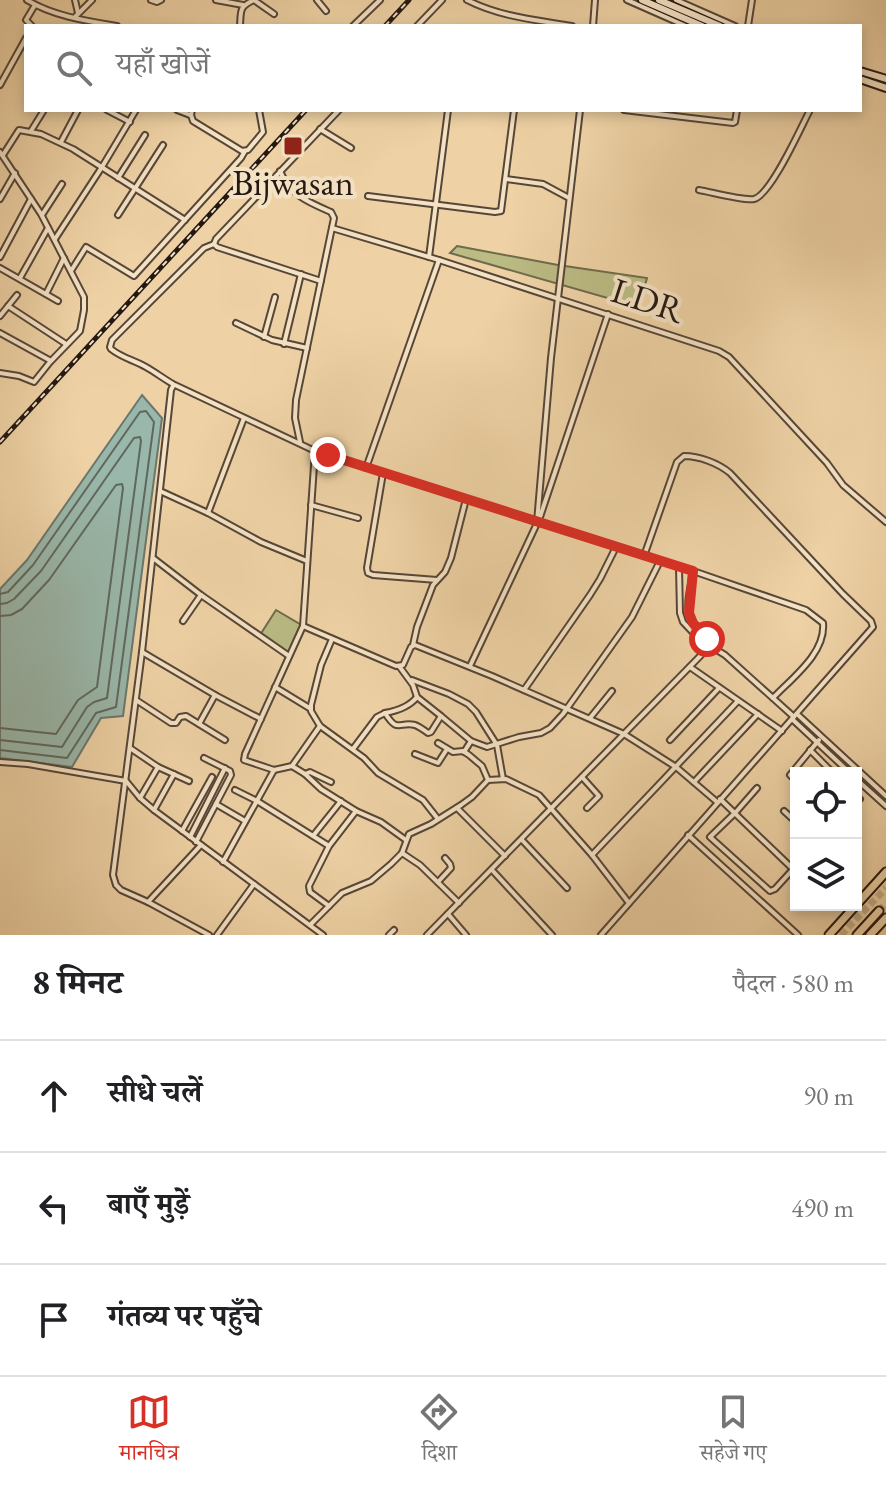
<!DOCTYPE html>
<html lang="hi">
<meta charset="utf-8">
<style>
:root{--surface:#fff;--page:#f6f6f6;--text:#202124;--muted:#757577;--line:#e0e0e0;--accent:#d93025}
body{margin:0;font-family:"EB Garamond","Noto Serif Devanagari",serif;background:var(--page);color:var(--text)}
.controls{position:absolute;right:24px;bottom:24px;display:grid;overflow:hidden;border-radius:0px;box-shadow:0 4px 12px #0003}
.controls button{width:72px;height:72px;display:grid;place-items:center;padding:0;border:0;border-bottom:2px solid var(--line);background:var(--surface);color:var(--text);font:40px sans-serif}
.stop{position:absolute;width:24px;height:24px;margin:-18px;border:6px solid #d93025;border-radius:50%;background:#fff}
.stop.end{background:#d93025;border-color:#fff;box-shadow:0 2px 8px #0008}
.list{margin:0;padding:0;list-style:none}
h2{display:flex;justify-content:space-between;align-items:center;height:104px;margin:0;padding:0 32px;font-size:34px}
h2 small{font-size:26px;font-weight:400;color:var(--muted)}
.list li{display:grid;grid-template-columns:52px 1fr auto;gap:24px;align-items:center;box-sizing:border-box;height:112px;padding:0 32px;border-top:2px solid var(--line)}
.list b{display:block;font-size:30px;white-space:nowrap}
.list em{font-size:26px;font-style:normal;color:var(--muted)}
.icon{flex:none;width:44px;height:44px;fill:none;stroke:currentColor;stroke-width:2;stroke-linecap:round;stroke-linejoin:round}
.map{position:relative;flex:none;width:886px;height:935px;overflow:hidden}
.search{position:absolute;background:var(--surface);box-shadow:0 4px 12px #0003;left:24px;right:24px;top:24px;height:88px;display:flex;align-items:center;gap:20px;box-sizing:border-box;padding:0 28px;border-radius:0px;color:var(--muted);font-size:30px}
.sheet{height:440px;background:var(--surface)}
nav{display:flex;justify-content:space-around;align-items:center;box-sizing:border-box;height:112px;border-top:2px solid var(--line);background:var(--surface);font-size:22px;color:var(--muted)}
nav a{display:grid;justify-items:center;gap:4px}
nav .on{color:var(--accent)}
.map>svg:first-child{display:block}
.green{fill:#bbbb84;stroke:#706a4c;stroke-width:2}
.water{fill:#99b7aa;stroke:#6b776e;stroke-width:2}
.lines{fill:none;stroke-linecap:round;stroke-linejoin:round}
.shore{stroke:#5f685e;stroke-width:2}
.highway-tunnel{stroke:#c6ad88;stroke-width:7;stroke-dasharray:7 3.5;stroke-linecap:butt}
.street-casing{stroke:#574638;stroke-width:8}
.secondary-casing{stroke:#251813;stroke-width:10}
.highway-casing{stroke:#251813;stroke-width:11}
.street{stroke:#f4e2c4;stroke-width:4}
.secondary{stroke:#f4e2c4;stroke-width:6}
.highway{stroke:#eed2a5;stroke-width:7}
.rail-casing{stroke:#251813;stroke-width:5}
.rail{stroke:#f4e2c4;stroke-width:2;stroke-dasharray:6;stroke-linecap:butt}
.route{stroke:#d93025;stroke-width:10}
.poi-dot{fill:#8f2418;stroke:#f4e2c4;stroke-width:3}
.labels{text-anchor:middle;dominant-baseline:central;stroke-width:8;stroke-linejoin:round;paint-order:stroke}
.poi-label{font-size:36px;fill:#251813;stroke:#f4e2c4}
.street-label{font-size:36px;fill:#251813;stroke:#f4e2c4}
</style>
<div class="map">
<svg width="886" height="935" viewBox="0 0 886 935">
<rect width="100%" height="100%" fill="#eed2a5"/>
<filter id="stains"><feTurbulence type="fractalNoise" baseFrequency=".0025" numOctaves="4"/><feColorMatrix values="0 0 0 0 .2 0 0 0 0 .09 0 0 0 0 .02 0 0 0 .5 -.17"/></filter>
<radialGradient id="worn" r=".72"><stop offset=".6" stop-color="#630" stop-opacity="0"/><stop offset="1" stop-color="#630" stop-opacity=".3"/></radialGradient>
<g class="green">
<path d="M457,246L558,265L647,278L639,307L450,253Z"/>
<path d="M276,610L303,626L289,656L260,635Z"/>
</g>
<path class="water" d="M142,395L162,418L123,716L101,718L72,767L0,758V589L27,560Z"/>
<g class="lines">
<g class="shore">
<path d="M0,594L8,592L33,565L140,412L146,411L154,422L116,707L96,713L67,758L0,750"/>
<path d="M0,604L7,603L14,599L41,571L134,438L140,437L141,441L107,698L94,702L87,707L62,747L0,740"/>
<path d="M0,616L11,615L22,609L49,580L116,485L122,484L123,488L97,687L78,700L56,734L0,728"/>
</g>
<g class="highway-tunnel">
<path d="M879,911L886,903"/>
<path d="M841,935L886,888"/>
</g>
<defs>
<g id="street">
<path d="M27,0C53,16 87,21 117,26"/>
<path d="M75,0L78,13"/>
<path d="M151,0L157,2L161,0"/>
<path d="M216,0L243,5"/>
<path d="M254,0L274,14"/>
<path d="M317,0L326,11"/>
<path d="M467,0C500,17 537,20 572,26"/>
<path d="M627,0L686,26"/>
<path d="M676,0L735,26"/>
<path d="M75,17L92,0"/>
<path d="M32,26L26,20L35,5"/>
<path d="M240,26C241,10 239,7 254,0"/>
<path d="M353,26L380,0"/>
<path d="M417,26L442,0"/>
<path d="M593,26L595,0"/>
<path d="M748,26L752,0"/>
<path d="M0,85L26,38"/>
<path d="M107,110L130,122"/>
<path d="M177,110L190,115"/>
<path d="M192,110L191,115L193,121L242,151L248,150L263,132L259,110"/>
<path d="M624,110L733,123L735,122L737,110"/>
<path d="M320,129L351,148"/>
<path d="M31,131L44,110"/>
<path d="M61,142L78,110"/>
<path d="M0,152L41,214L84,297V310L80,331L51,361L0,333"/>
<path d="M3,155L19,130L41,134L73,149L185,220"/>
<path d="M280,171C290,195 308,202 331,212L334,218L296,400L295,418L300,442"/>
<path d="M118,178L145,135"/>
<path d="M506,179L543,184L569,198"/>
<path d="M699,190C711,192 744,201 754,199C771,195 801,127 810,110"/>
<path d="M368,196L495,212L501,211L514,110"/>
<path d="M0,199L15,173"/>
<path d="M42,215L62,184"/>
<path d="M118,215L163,145"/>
<path d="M332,228L439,260L719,351L729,357L827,463L843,485L886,522"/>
<path d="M55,239L102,167L136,110"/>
<path d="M0,257L31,199"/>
<path d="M429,257L448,110"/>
<path d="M0,268L58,301"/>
<path d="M71,271L86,247L134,276L241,158L245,151"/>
<path d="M20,278L48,228"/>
<path d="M321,281L217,247L214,244L216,239L339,110"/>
<path d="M46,294L64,258"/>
<path d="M8,306L66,344"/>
<path d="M0,316L17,295"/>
<path d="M236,323L272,340L307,348"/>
<path d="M264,337L275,297"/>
<path d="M284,344L301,274"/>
<path d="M0,373L19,376L34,382L50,362"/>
<path d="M173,384C164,379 155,372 146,367C134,360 122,358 111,349L110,347L112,340L204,248L214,244"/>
<path d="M315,451L303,626L245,754L244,760L274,770L292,766L320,726"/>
<path d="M366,468L439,260"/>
<path d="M383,473L367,568L368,573L373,575L437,580"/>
<path d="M160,491L208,513L261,542L307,561"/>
<path d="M311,505L358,518"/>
<path d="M208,513L244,418"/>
<path d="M537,522L551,358L580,110"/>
<path d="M153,558L201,595L289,656"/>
<path d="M679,568L680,613L683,622L699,639L725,655L794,717"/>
<path d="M693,573C691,587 684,607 692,621C697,630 705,633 708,643"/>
<path d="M183,621L201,595"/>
<path d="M303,626L396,666L403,665L411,647L415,645L492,676L624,734L676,767L717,802"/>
<path d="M332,639L321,665L311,705V711L320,726L364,758L378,773L423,800L438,819"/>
<path d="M413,645L417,627L433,585L445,572L451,558L466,499"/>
<path d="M142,652L215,695L261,719"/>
<path d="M470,666L540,517L608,314"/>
<path d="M690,667L782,731"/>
<path d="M412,680L449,694L468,704L476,712L497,745L503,779"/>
<path d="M275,687L311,709"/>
<path d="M524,690L590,595L600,579L616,547"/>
<path d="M136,700L171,723H176L180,717L186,716L225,740"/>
<path d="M385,713C396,711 410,706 417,697"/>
<path d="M797,714L886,796"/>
<path d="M441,716L471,741L464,752"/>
<path d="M590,718L612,691"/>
<path d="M792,719L850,773"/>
<path d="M199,724L215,695"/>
<path d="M670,740L719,688"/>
<path d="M471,741L487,747L519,737L541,733L550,728L563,714L632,617L660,561"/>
<path d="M438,743L453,752L463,751L469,755L482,766L488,780"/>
<path d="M130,748L158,767L189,781"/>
<path d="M353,749L377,717L385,713C398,734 399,721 415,725C420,727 424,730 428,733L431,732L441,716L417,697L413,685L399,666"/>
<path d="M810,750L833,773"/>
<path d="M415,754L438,763L447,749"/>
<path d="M0,762L28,764L126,781L140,798L154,810L323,935"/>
<path d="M292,766L305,774L321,789L356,811L381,822L406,840"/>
<path d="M305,774L310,772L331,782"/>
<path d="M582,777L599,796L587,808"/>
<path d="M856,779L886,806"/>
<path d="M796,781L790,775L819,740"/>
<path d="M694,782L758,714"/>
<path d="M757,788L736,812L710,837L770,891L775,889L796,866"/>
<path d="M235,790L257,801L329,846"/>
<path d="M856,795L860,799L856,803"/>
<path d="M140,798L158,767"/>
<path d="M720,799L793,869"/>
<path d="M216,804L245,821"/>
<path d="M457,808L505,856"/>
<path d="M154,810L174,774"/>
<path d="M784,811L796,822"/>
<path d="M182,831L212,777"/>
<path d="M688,835L798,935"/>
<path d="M313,836L341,801"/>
<path d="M190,837L225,768"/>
<path d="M522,840L567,888"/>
<path d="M196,842L231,775L230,771L204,758"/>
<path d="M402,853L420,865L459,903"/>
<path d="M592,855L738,701"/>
<path d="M223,862L274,770"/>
<path d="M492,870L552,935"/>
<path d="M438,882L451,868L450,864L445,858"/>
<path d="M148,902L201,845"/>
<path d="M329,906L310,892L309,886L329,846L356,811"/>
<path d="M448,914L466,935"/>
<path d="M310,925L342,893L371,881L391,864L402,853L409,834L431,824L461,805L472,797L488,780L506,779L539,795L592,855L629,903"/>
<path d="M209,935L148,902L121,890L116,885L113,875L142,652L171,390L173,386L175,385L315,451L693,571L806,610L823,623C826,653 792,678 773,698"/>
<path d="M217,935L254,884"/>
<path d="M389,935L394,930"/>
<path d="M427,935L711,645"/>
<path d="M601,935L873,627L871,621L843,594L730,473C718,463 699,456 684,456L677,462L644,556"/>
</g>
<g id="secondary">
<path d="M642,0L702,26"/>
<path d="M659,0L720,26"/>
<path d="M860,71L886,79"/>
<path d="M860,79L886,88"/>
</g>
<g id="highway">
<path d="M829,935L886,872"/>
<path d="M857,935L879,911"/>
<path d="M870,935L886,918"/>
</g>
</defs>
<use href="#street" class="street-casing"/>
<use href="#secondary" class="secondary-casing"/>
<use href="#highway" class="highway-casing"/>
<use href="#street" class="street"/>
<use href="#secondary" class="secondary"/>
<use href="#highway" class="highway"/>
<defs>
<g id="rail">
<path d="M385,26L409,0"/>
<path d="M0,442L306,110"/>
</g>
</defs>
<use href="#rail" class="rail-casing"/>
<use href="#rail" class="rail"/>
</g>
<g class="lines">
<path class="route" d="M328,455L693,571L689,613L693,623L707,639"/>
</g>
<rect class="poi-dot" x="283" y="136" width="20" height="20" rx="4"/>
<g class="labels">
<g class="poi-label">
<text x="293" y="182">Bijwasan</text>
</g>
<g class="street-label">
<text transform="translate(648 300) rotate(18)">LDR</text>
</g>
</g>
<rect width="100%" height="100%" filter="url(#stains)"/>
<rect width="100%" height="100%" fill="url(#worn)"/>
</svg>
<div class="controls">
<button><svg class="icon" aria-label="locate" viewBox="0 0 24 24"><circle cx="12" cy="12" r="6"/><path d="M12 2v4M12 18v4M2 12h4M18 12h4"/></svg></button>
<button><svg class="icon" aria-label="layers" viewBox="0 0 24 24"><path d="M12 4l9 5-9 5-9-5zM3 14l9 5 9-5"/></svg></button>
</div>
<div class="stop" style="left:707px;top:639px"></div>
<div class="stop end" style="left:328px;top:455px"></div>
<div class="search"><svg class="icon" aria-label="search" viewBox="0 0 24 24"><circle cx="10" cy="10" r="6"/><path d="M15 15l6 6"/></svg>यहाँ खोजें</div>
</div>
<section class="sheet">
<h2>8 मिनट<small>पैदल · 580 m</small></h2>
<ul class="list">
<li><svg class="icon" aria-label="ahead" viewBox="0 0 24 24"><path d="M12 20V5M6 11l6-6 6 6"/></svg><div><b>सीधे चलें</b></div><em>90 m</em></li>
<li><svg class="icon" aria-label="left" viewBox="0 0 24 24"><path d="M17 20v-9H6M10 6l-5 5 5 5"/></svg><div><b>बाएँ मुड़ें</b></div><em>490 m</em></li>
<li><svg class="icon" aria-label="arrive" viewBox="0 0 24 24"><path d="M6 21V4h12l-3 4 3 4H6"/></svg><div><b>गंतव्य पर पहुँचे</b></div></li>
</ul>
</section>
<nav>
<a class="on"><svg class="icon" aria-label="map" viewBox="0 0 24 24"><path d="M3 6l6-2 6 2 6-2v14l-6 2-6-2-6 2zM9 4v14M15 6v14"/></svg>मानचित्र</a>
<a><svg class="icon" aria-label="directions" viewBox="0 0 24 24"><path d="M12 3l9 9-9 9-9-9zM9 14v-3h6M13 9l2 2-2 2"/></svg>दिशा</a>
<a><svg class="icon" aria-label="saved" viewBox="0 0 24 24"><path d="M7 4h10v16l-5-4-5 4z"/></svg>सहेजे गए</a>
</nav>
